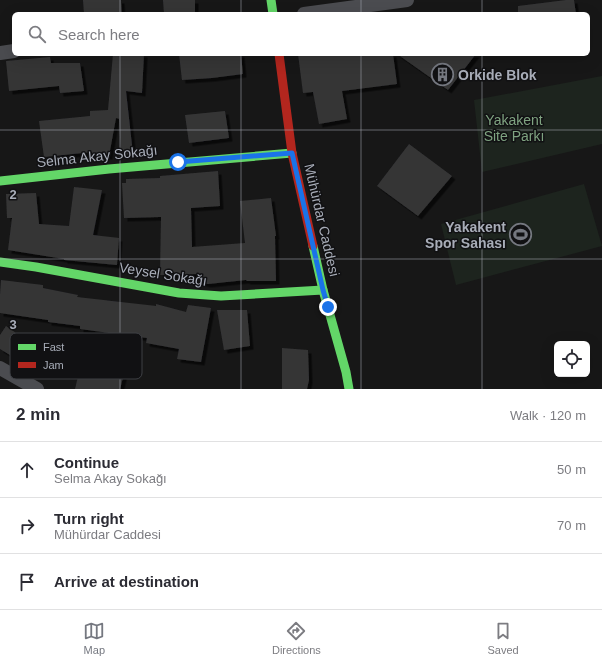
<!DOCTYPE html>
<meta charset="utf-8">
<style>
:root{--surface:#fff;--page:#f2f2f3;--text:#2b2b33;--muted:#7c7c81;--line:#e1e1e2;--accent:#757880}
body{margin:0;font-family:Helvetica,sans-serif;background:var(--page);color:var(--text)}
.controls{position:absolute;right:12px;bottom:12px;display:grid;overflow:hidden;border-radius:6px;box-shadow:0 4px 16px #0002}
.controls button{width:36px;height:36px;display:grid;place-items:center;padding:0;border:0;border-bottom:1px solid var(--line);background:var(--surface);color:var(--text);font:20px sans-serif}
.stop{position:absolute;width:12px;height:12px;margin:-9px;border:3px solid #1a73e8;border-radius:50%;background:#fff}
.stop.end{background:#1a73e8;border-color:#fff;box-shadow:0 1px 4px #0008}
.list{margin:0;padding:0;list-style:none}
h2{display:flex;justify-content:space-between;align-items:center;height:52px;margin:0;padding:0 16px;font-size:17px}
h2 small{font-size:13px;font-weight:400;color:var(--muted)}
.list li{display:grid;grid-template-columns:26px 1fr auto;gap:12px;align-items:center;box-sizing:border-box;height:56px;padding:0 16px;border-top:1px solid var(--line)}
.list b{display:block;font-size:15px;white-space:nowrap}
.list p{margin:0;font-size:13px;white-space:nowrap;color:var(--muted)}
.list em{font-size:13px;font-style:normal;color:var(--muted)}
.icon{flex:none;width:22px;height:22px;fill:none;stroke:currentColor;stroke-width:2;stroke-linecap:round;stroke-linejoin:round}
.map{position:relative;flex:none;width:602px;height:389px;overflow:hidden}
.search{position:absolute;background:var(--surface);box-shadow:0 4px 16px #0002;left:12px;right:12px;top:12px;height:44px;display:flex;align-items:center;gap:10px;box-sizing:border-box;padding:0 14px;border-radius:6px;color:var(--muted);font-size:15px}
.sheet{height:220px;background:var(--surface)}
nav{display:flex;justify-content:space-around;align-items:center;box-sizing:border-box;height:56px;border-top:1px solid var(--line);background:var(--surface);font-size:11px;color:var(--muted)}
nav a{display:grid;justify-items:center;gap:2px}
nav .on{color:var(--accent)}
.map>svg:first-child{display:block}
.green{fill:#1d241e}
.building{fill:#353536;filter:url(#shadow)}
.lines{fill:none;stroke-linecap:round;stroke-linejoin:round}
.street{stroke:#4b4c50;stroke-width:14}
.fast{stroke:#63d668;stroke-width:9}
.jam{stroke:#b3261e;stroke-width:9}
.route{stroke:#1a73e8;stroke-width:5}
.grid{fill:none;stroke:#a8adb8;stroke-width:1;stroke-opacity:0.55}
.labels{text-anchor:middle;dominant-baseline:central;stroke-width:3;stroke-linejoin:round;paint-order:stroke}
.poi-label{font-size:14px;font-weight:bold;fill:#a8adb8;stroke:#111113;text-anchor:start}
.park-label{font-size:14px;fill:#7fa381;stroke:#111113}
.street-label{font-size:14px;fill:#a8adb8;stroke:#111113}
.key{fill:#111113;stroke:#3e4045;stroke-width:1}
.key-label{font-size:11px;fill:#a8adb8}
.grid-label{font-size:13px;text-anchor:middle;font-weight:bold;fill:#a8adb8;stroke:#111113;stroke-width:3;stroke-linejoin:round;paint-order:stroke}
</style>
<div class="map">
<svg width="602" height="389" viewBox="0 0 602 389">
<defs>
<filter id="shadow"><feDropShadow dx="3.5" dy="3.5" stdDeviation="0" flood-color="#0009"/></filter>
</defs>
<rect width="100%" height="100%" fill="#171717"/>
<g class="green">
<path d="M602,76V144L482,172L474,100Z"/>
<path d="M584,184L602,246L456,285L441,224Z"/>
</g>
<g class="building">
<path d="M83,0H121L122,14H84Z"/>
<path d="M163,0H195V14H164Z"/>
<path d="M566,0H574L576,14H518V6Z"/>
<path d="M113,54H144L142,93L126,91L133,154L121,155L119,119H120L116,118L109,156H93L92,152L44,157L39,121L90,116V111L108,110Z"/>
<path d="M179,54H241L243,74L212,78L182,80Z"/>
<path d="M298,54H393L397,84L342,91L347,119L319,124L313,92L303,93Z"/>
<path d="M397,54H476L448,90Z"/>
<path d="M50,57L51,63H80L84,91L60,93L59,86L9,91L6,61Z"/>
<path d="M225,111L229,138L189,143L185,115Z"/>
<path d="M409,144L452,176L418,216L377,186Z"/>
<path d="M218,171L220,206L191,208L192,247L245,243L240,201L271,198L276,236H275L276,281H247L246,280L208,284L202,283L201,274L160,275L161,217L124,218L122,183H126V179L160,178V176Z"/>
<path d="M74,187L102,190L93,235L119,238L117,265L64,260V259L8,250L12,218H7L6,194L36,193L39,224L69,226Z"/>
<path d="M1,280L43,285V288L78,295L77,297L156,306V304L186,312L188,305L211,308L201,362L177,359L179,349L146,343L147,338L80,329V326L48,322V320L0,313V295Z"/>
<path d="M217,310H247L250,346L224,350Z"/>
<path d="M6,326L33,345L20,361L0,349V335Z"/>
<path d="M282,348L308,350L309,380L307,389H282Z"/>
<path d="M83,356L126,366L120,389H75Z"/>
</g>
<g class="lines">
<g class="street">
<path d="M304,14L407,0"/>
<path d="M0,53L14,51"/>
<path d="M0,368L37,389"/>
</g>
<g class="fast">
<path d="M271,0L273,14"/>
<path d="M0,181L109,169L292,153"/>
<path d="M313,246L323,290L346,372L349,389"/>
<path d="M0,262L36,267L179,293L221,296L323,290"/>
</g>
<path class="jam" d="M279,54L292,153L313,246"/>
</g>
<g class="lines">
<path class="route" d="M178,162L292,153L323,290L328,307"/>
</g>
<path class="grid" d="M120,0V14M241,0V14M361,0V14M482,0V14M120,54V389M241,54V389M361,54V389M482,54V389M0,130H602M0,259H602"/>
<defs>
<symbol id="building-ring" viewBox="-11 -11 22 22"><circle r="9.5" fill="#111113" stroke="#757880" stroke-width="1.5"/><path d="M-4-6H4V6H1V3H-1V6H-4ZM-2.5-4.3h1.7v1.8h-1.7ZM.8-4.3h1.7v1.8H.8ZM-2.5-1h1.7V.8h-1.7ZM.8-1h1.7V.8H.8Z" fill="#757880"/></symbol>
<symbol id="stadium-ring" viewBox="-11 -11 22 22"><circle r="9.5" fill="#111113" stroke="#757880" stroke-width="1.5"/><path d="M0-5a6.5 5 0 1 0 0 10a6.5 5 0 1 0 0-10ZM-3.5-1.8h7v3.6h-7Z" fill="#757880"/></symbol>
</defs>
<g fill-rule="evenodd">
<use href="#building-ring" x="430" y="62" width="25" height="25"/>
<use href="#stadium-ring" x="508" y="222" width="25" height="25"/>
</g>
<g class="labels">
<g class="poi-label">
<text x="458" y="75">Orkide Blok</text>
<text x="506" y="227" text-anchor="end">Yakakent<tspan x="506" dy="16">Spor Sahası</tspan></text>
</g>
<g class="park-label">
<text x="514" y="120">Yakakent<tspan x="514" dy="16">Site Parkı</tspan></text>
</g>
<g class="street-label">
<text transform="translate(97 156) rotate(-6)">Selma Akay Sokağı</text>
<text transform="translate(322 220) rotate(77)">Mühürdar Caddesi</text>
<text transform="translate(163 274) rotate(9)">Veysel Sokağı</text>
</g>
</g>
<rect x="10" y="333" width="132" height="46" rx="6" class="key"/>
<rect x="18" y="344" width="18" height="6" fill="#63d668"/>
<rect x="18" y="362" width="18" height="6" fill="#b3261e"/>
<g class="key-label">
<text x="43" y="351">Fast</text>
<text x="43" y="369">Jam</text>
</g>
<g class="grid-label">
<text x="13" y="199">2</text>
<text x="13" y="329">3</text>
</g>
</svg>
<div class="controls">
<button><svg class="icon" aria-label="locate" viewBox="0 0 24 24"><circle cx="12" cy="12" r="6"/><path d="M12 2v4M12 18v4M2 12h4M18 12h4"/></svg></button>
</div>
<div class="stop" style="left:178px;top:162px"></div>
<div class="stop end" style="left:328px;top:307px"></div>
<div class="search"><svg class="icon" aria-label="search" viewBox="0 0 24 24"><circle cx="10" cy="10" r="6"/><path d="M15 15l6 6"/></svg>Search here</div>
</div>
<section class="sheet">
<h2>2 min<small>Walk · 120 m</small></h2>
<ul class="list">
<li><svg class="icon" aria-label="ahead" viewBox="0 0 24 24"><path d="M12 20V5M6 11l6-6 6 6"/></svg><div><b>Continue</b><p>Selma Akay Sokağı</p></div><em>50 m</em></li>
<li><svg class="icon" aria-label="right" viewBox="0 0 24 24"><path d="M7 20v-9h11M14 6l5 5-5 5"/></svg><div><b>Turn right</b><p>Mühürdar Caddesi</p></div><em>70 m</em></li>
<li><svg class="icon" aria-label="arrive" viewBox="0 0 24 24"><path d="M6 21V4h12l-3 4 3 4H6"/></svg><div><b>Arrive at destination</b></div></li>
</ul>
</section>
<nav>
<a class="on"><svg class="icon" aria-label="map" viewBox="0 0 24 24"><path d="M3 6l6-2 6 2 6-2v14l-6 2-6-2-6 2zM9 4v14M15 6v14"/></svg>Map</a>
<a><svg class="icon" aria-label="directions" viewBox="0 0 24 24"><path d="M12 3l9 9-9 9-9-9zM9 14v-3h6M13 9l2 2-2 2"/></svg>Directions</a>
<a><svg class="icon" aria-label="saved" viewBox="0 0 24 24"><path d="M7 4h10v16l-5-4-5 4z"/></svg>Saved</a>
</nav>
